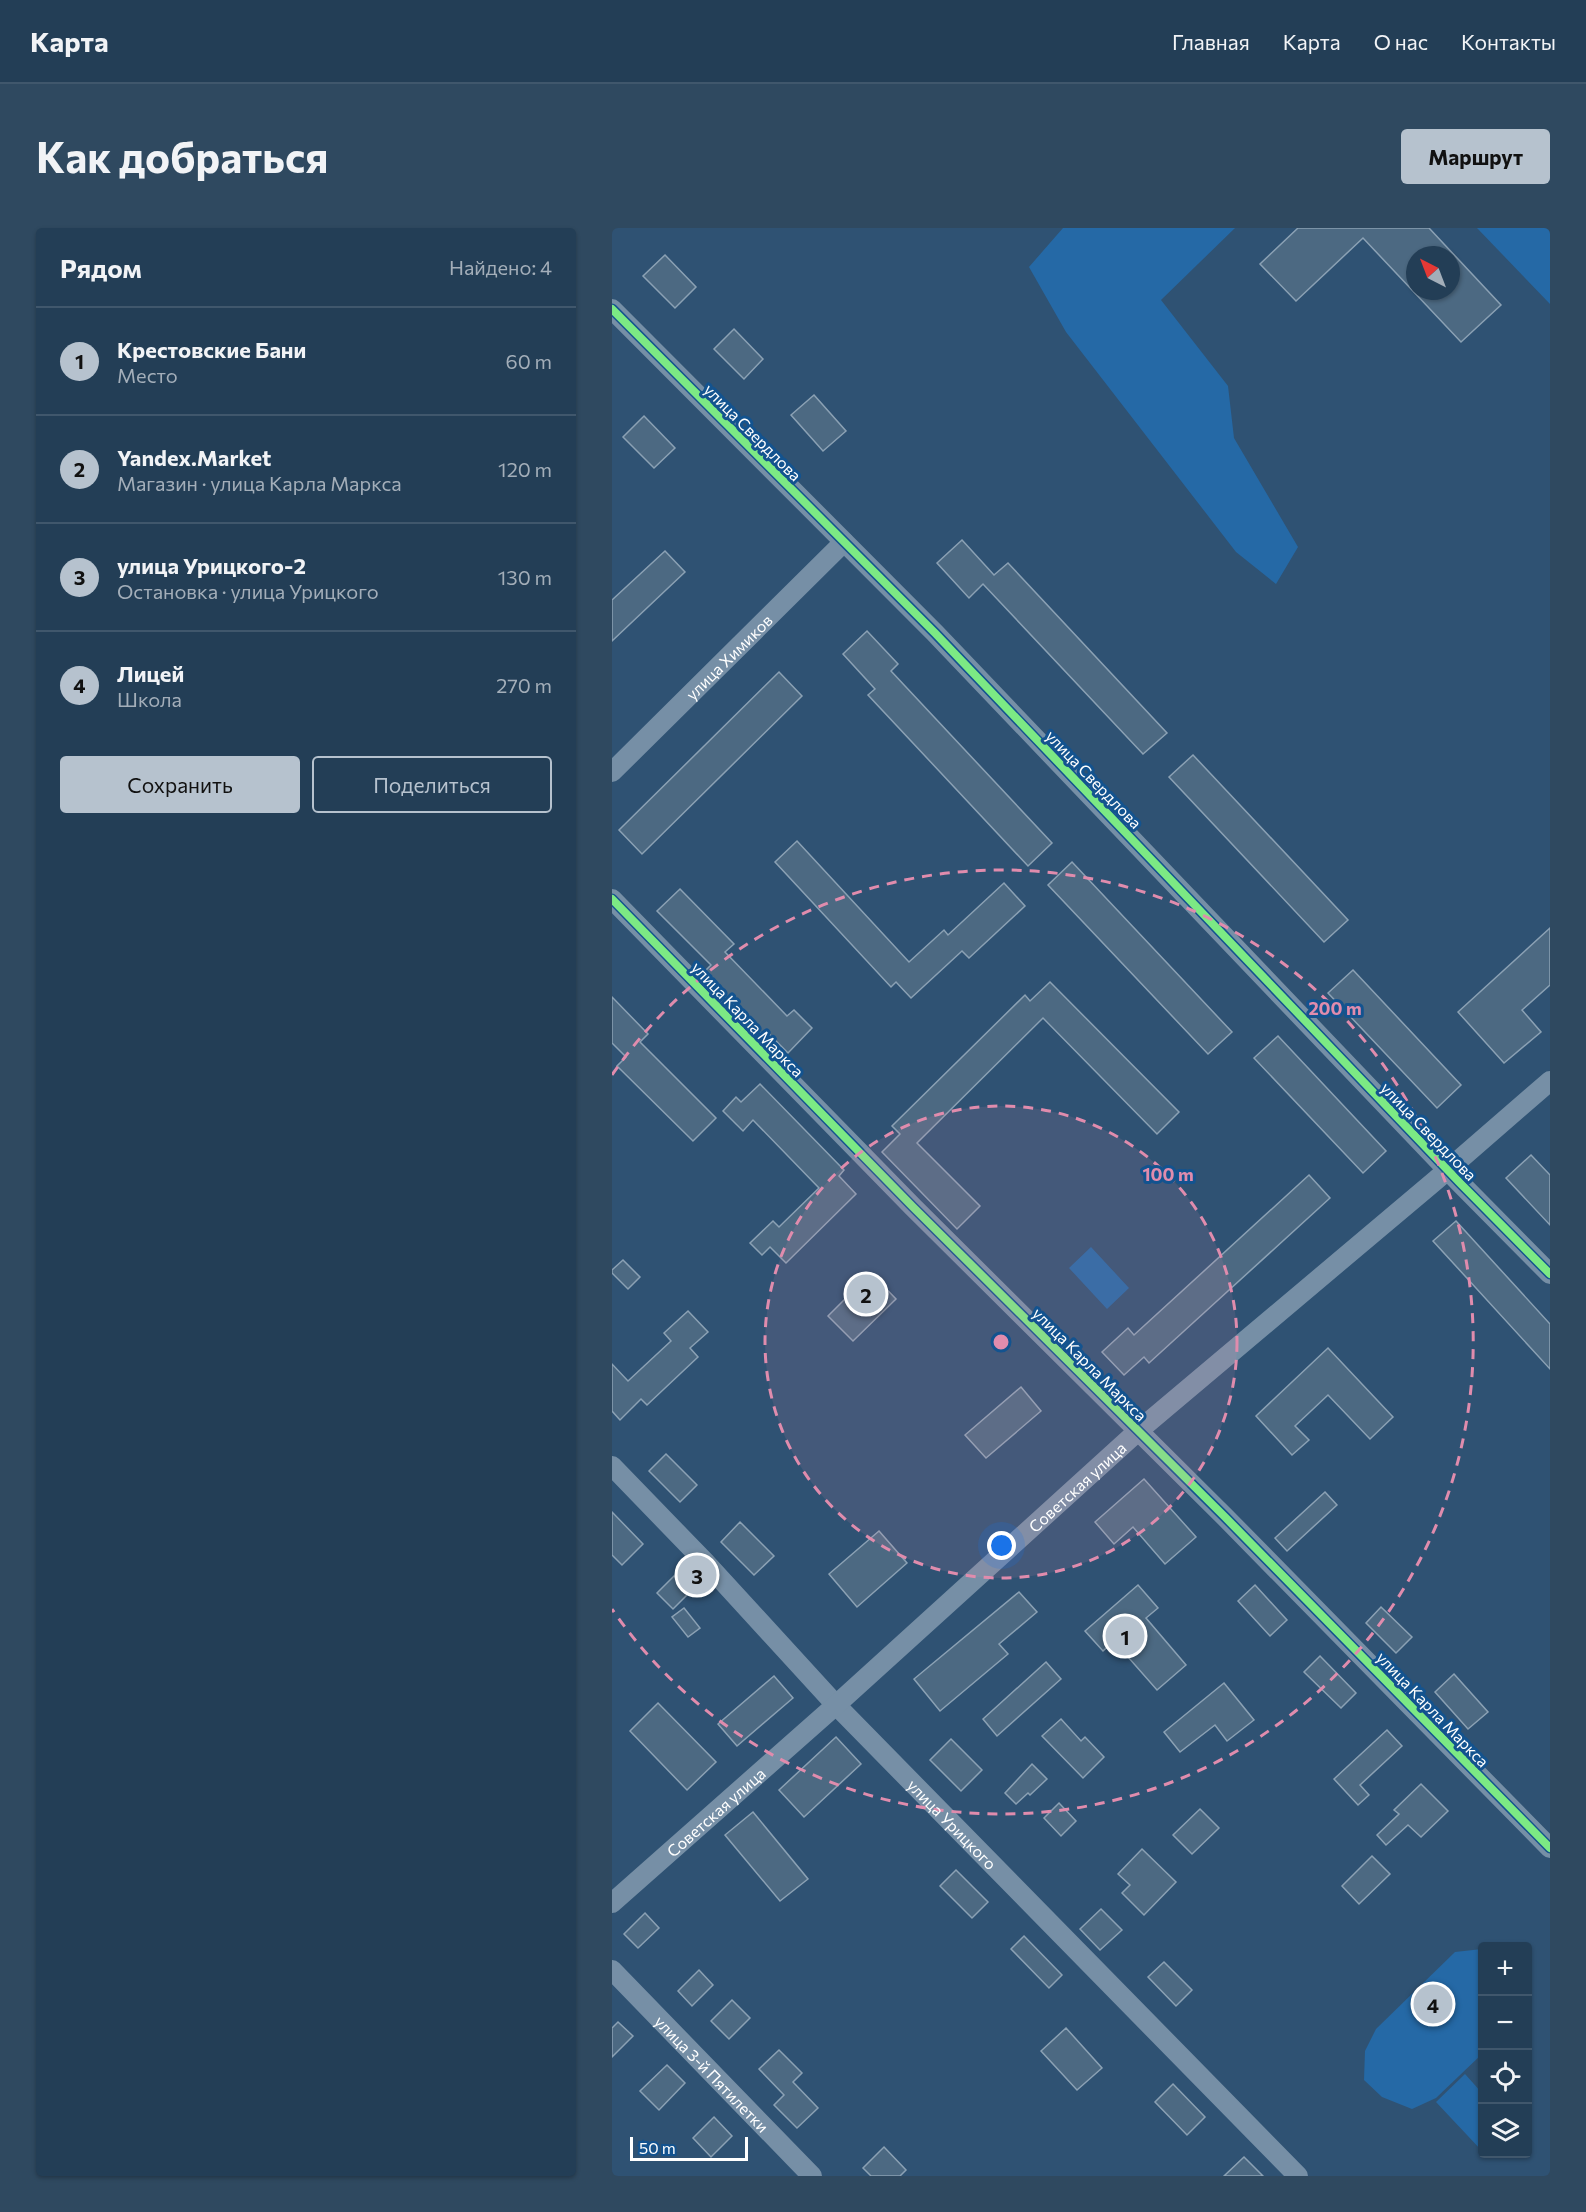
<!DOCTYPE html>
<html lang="ru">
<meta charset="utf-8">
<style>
:root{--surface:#233e56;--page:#2f4960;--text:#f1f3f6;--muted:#a3aeb9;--line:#40576c;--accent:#b6c2ce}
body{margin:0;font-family:Commissioner,sans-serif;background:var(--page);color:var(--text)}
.controls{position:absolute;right:18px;bottom:18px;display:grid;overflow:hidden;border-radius:6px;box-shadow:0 2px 4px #0004}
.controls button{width:54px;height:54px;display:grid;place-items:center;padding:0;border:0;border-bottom:2px solid var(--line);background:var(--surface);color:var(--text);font:30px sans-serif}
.compass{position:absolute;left:794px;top:18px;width:54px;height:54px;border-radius:50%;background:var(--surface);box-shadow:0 2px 4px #0004;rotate:318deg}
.scale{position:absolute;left:18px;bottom:15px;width:118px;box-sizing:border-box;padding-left:6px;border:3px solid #fff;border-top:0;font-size:16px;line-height:21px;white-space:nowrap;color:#fff;-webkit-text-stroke:4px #13538f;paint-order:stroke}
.you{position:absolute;left:390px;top:1318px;width:21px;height:21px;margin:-15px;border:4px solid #fff;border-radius:50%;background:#1a73e8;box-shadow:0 0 0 9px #1a73e833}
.badge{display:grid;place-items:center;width:39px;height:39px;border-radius:50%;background:var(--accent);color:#111;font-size:20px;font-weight:700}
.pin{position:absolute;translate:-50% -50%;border:3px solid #fff;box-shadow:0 2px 6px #0006}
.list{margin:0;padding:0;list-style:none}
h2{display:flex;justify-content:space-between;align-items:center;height:78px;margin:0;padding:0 24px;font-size:26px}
h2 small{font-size:20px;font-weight:400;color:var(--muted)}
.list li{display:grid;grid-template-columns:39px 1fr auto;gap:18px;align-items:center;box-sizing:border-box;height:108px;padding:0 24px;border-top:2px solid var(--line)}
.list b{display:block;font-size:22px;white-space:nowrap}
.list p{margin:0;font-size:20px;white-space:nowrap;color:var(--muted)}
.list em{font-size:20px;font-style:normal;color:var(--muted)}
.actions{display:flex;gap:12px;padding:18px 24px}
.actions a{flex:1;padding:14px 0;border:2px solid var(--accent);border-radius:6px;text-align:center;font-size:21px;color:var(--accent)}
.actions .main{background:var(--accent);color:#111}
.icon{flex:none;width:33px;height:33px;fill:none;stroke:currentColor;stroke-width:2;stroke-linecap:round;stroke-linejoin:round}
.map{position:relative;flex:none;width:938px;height:1948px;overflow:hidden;border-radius:6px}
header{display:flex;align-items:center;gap:36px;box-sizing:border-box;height:84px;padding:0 30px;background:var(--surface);border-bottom:2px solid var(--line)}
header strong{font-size:28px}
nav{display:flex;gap:33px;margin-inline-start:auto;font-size:21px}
.intro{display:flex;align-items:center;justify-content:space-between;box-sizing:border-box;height:144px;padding:0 36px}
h1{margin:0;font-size:42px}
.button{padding:15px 27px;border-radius:6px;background:var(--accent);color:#111;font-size:21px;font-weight:700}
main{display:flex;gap:36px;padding:0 36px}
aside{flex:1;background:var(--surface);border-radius:6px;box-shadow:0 2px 4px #0004}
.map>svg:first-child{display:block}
.green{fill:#2569a6}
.building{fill:#4c6982;stroke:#8ba1b4;stroke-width:1.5;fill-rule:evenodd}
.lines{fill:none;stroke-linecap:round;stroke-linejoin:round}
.minor{stroke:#768fa6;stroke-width:20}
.cycleway-casing{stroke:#13538f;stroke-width:11}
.cycleway{stroke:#7ce984;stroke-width:8}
.ring{fill:none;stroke:#e08cad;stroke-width:3;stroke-dasharray:10 8}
.labels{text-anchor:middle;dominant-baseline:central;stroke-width:6;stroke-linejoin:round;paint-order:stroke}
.street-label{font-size:16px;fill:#fff;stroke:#13538f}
.centre{fill:#e08cad;stroke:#13538f;stroke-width:3}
.ring-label{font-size:18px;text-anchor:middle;font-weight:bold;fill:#e08cad;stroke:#13538f;stroke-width:6;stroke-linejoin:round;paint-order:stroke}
</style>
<header>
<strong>Карта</strong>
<nav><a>Главная</a><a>Карта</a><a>О нас</a><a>Контакты</a></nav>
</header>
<div class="intro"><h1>Как добраться</h1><a class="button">Маршрут</a></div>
<main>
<aside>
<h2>Рядом<small>Найдено: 4</small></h2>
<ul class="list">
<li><span class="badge">1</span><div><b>Крестовские Бани</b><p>Место</p></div><em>60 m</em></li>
<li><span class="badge">2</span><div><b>Yandex.Market</b><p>Магазин · улица Карла Маркса</p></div><em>120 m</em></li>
<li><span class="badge">3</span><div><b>улица Урицкого-2</b><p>Остановка · улица Урицкого</p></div><em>130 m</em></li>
<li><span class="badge">4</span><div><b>Лицей</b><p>Школа</p></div><em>270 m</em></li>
</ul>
<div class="actions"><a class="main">Сохранить</a><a>Поделиться</a></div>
</aside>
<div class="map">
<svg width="938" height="1948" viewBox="0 0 938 1948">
<rect width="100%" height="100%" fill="#2f5273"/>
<g class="green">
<path d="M451,0H623L549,72L616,158L622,210L686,319L664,356L624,324L454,104L417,39Z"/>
<path d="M865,0H938V76Z"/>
<path d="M479,1019L517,1060L495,1081L457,1040Z"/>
<path d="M870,1721V1826L824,1870L800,1881L770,1869L752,1852L753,1823L764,1801L843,1724Z"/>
<path d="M853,1846L870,1865V1923L824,1874Z"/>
</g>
<g class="building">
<path d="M686,0H817L889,77L849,114L751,10L684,73L648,36ZM803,27H839V63H803Z"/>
<path d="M53,27L84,59L63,80L31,48Z"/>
<path d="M122,101L151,131L132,151L102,121Z"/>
<path d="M202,167L234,203L211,223L179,187Z"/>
<path d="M32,188L63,220L42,240L11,209Z"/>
<path d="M350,312L382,347L396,335L555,505L531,526L371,356L357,370L325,335Z"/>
<path d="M53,323L73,344L0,413V372Z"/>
<path d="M255,403L286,436L279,443L440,615L416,638L256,467L263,461L231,426Z"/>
<path d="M167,444L190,468L30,626L7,602Z"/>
<path d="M581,527L736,692L712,714L557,549Z"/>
<path d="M185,613L297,734L332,702L336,707L392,655L413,678L357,730L350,723L299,770L284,754L279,759L163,634Z"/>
<path d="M460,634L620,804L596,826L436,657Z"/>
<path d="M68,661L122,716L113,724L175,788L182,782L200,800L176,825L157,806L154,810L90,746L99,737L45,683Z"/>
<path d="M938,700V757L910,782L929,804L892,835L846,784Z"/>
<path d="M741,742L849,857L825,880L716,765Z"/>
<path d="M438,754L567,884L545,906L431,790L305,915L368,978L345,1001L270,924L288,906L280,898L413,767L418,773Z"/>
<path d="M0,769L36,806L28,814L104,890L81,913L5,838L14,829L0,815Z"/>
<path d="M666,808L774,923L751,945L642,830Z"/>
<path d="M148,856L232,942L227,948L244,966L174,1035L158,1019L150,1027L138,1015L161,993L167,999L207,960L141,892L131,903L111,883L124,869L129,874Z"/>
<path d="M919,927L938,947V997L894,950Z"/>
<path d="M697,947L718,970L537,1135L532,1129L512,1147L490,1124L516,1100L522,1107Z"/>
<path d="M844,993L938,1096V1141L821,1013Z"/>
<path d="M11,1032L28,1049L16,1061L0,1045V1042Z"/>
<path d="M259,1045L284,1071L241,1113L216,1088Z"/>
<path d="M76,1083L96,1104L78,1120L86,1129L35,1177L29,1171L8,1192L0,1183V1136L16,1153L59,1113L52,1105Z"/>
<path d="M716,1120L781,1189L758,1211L716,1167L683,1198L697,1212L680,1227L644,1188Z"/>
<path d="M409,1159L429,1183L374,1230L353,1207Z"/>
<path d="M54,1226L85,1257L68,1274L37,1243Z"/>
<path d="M532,1251L584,1309L553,1336L521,1299L502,1316L483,1294Z"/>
<path d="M713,1264L725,1277L675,1323L663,1310Z"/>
<path d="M0,1284L31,1316L10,1337L0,1327Z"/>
<path d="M128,1294L162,1328L142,1347L109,1314Z"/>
<path d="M267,1303L295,1335L245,1379L217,1346Z"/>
<path d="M62,1348L78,1364L61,1381L45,1365Z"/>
<path d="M526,1357L546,1380L534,1390L574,1437L545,1462L502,1413L491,1423L473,1403Z"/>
<path d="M643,1357L675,1392L658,1408L626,1373Z"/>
<path d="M407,1364L425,1384L387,1416L396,1426L328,1483L302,1451Z"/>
<path d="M769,1379L800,1409L784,1425L754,1395Z"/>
<path d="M72,1380L88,1400L76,1409L60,1389Z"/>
<path d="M708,1428L744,1465L729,1480L692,1444Z"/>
<path d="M434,1434L449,1451L385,1508L371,1491Z"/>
<path d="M842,1446L876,1484L856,1501L823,1464Z"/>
<path d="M162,1448L181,1470L125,1518L106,1496Z"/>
<path d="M612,1455L642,1492L615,1513L603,1497L568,1524L552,1504Z"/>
<path d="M46,1475L104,1534L75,1562L18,1503Z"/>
<path d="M449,1491L469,1513L473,1509L492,1529L471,1550L430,1508Z"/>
<path d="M775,1502L790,1518L748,1557L757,1567L746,1577L722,1551Z"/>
<path d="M224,1509L249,1536L192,1589L167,1562Z"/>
<path d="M339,1511L370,1542L349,1563L318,1532Z"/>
<path d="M420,1536L435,1551L418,1567L416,1565L404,1576L393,1565Z"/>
<path d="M809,1556L836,1583L809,1609L796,1597L774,1617L765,1607L787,1586L782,1582Z"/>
<path d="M447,1575L464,1593L449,1608L432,1590Z"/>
<path d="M588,1581L607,1600L580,1626L561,1607Z"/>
<path d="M141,1584L196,1651L168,1673L113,1607Z"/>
<path d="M530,1621L564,1654L532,1687L510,1665L518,1657L506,1646Z"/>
<path d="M760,1628L778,1646L747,1676L730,1658Z"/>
<path d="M344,1642L376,1674L360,1690L328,1658Z"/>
<path d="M489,1681L510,1702L488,1722L468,1701Z"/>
<path d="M33,1685L47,1700L26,1720L12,1706Z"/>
<path d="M412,1708L450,1747L437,1760L399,1721Z"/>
<path d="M552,1734L580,1762L564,1778L536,1749Z"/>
<path d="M87,1742L101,1757L80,1778L66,1763Z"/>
<path d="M120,1772L138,1790L117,1811L99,1793Z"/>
<path d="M6,1794L21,1808L0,1829V1800Z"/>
<path d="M454,1800L490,1840L465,1862L429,1823Z"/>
<path d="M167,1822L190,1845L181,1854L206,1880L185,1900L162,1877L172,1867L147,1841Z"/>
<path d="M55,1837L73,1855L47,1882L28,1863Z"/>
<path d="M561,1856L593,1889L575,1907L543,1874Z"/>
<path d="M102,1889L120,1908L99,1929L81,1910Z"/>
<path d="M272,1919L294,1942L288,1948H259L251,1940Z"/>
<path d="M632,1929L651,1948H612Z"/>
</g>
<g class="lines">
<g class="minor">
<path d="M0,81L323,405L848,955L938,1046"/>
<path id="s1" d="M0,544L232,314"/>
<path d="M0,671L301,979L613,1289L938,1620"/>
<path id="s2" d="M0,1238L94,1335L224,1477L686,1948"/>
<path id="s3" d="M0,1675L224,1477L526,1203L824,952L938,853"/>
<path id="s4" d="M0,1742L200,1948"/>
</g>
<defs>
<g id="cycleway">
<path d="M0,81L323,405L848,955L938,1046"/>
<path d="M0,671L301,979L613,1289L938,1620"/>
</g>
</defs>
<use href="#cycleway" class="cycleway-casing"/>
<use href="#cycleway" class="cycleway"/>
</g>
<circle cx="389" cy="1114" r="236" fill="#e08cad" fill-opacity=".12"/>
<g class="ring">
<circle cx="389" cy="1114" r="236"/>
<path d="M0 847A472 472 0 1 1 0 1381"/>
</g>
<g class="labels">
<g class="street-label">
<text transform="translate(141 204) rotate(45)">улица Свердлова</text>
<text stroke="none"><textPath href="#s1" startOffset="164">улица Химиков</textPath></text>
<text transform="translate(482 551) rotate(46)">улица Свердлова</text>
<text transform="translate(136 791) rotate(46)">улица Карла Маркса</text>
<text transform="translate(817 903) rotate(46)">улица Свердлова</text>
<text transform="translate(478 1136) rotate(45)">улица Карла Маркса</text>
<text stroke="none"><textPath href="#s3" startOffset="624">Советская улица</textPath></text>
<text transform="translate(821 1481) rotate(46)">улица Карла Маркса</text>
<text stroke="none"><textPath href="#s3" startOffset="138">Советская улица</textPath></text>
<text stroke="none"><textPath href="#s2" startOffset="494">улица Урицкого</textPath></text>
<text stroke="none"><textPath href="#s4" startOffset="144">улица 3-й Пятилетки</textPath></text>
</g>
</g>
<circle cx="389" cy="1114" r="9" class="centre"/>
<g class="ring-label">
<text x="723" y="787">200 m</text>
<text x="556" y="953">100 m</text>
</g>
</svg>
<div class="controls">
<button>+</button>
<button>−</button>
<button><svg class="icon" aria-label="locate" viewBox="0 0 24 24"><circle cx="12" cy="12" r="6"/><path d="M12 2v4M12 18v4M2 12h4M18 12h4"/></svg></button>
<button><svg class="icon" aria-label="layers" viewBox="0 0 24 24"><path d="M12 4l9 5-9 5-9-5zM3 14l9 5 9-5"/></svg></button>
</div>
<svg class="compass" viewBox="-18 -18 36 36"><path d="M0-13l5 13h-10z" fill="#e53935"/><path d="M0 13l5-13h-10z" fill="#a3aeb9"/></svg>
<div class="scale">50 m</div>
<div class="you"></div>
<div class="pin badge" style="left:513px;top:1408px">1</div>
<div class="pin badge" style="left:254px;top:1066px">2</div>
<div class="pin badge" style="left:85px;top:1347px">3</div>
<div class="pin badge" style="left:821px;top:1776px">4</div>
</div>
</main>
